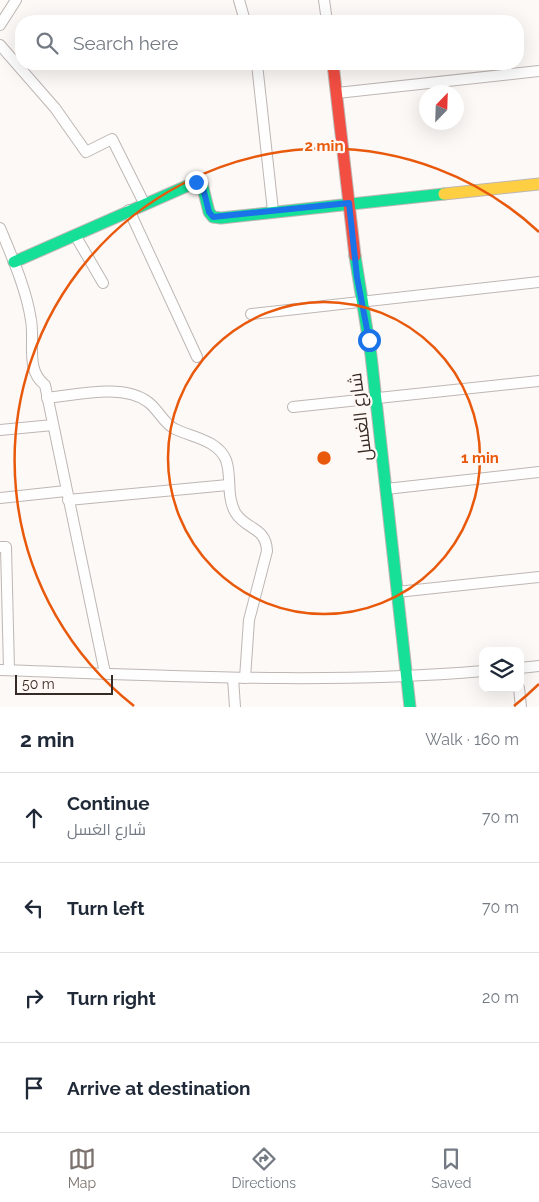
<!DOCTYPE html>
<meta charset="utf-8">
<style>
:root{--surface:#fff;--page:#f2f2f3;--text:#1f2937;--muted:#747a83;--line:#e0e1e3;--accent:#7c726e}
body{margin:0;font-family:Raleway,Cairo,sans-serif;background:var(--page);color:var(--text)}
.controls{position:absolute;right:15px;bottom:15px;display:grid;overflow:hidden;border-radius:10px;box-shadow:0 5px 20px #0002}
.controls button{width:45px;height:45px;display:grid;place-items:center;padding:0;border:0;border-bottom:1px solid var(--line);background:var(--surface);color:var(--text);font:25px sans-serif}
.compass{position:absolute;left:419px;top:85px;width:45px;height:45px;border-radius:50%;background:var(--surface);box-shadow:0 5px 20px #0002;rotate:23deg}
.scale{position:absolute;left:15px;bottom:12px;width:98px;box-sizing:border-box;padding-left:5px;border:2px solid #362a25;border-top:0;font-size:14px;line-height:18px;white-space:nowrap;color:#362a25;-webkit-text-stroke:4px #fff8f5;paint-order:stroke}
.stop{position:absolute;width:15px;height:15px;margin:-11px;border:4px solid #1a73e8;border-radius:50%;background:#fff}
.stop.end{background:#1a73e8;border-color:#fff;box-shadow:0 1px 5px #0008}
.list{margin:0;padding:0;list-style:none}
h2{display:flex;justify-content:space-between;align-items:center;height:65px;margin:0;padding:0 20px;font-size:21px}
h2 small{font-size:16px;font-weight:400;color:var(--muted)}
.list li{display:grid;grid-template-columns:32px 1fr auto;gap:15px;align-items:center;box-sizing:border-box;height:90px;padding:0 20px;border-top:1px solid var(--line)}
.list b{display:block;font-size:19px;white-space:nowrap}
.list p{margin:0;font-size:16px;white-space:nowrap;color:var(--muted)}
.list em{font-size:16px;font-style:normal;color:var(--muted)}
.icon{flex:none;width:28px;height:28px;fill:none;stroke:currentColor;stroke-width:2;stroke-linecap:round;stroke-linejoin:round}
.map{position:relative;flex:none;width:539px;height:707px;overflow:hidden}
.search{position:absolute;background:var(--surface);box-shadow:0 5px 20px #0002;left:15px;right:15px;top:15px;height:55px;display:flex;align-items:center;gap:12px;box-sizing:border-box;padding:0 18px;border-radius:20px;color:var(--muted);font-size:19px}
.sheet{height:425px;background:var(--surface)}
nav{display:flex;justify-content:space-around;align-items:center;box-sizing:border-box;height:70px;border-top:1px solid var(--line);background:var(--surface);font-size:14px;color:var(--muted)}
nav a{display:grid;justify-items:center;gap:2px}
nav .on{color:var(--accent)}
.map>svg:first-child{display:block}
.lines{fill:none;stroke-linecap:round;stroke-linejoin:round}
.street-casing{stroke:#beb6b3;stroke-width:12}
.fast-casing{stroke:#beb6b3;stroke-width:13}
.slow-casing{stroke:#beb6b3;stroke-width:13}
.jam-casing{stroke:#beb6b3;stroke-width:13}
.street{stroke:#fffefe;stroke-width:10}
.fast{stroke:#16e098;stroke-width:11}
.slow{stroke:#ffcf43;stroke-width:11}
.jam{stroke:#f24e42;stroke-width:11}
.route{stroke:#1a73e8;stroke-width:6}
.ring{fill:none;stroke:#e8590c;stroke-width:2.5}
.labels{text-anchor:middle;dominant-baseline:central;stroke-width:4.5;stroke-linejoin:round;paint-order:stroke}
.street-label{font-size:18px;fill:#362a25;stroke:#fff8f5}
.centre{fill:#e8590c;stroke:#fff8f5;stroke-width:2.5}
.ring-label{font-size:15px;text-anchor:middle;font-weight:bold;fill:#e8590c;stroke:#fff8f5;stroke-width:4.5;stroke-linejoin:round;paint-order:stroke}
</style>
<div class="map">
<svg width="539" height="707" viewBox="0 0 539 707">
<rect width="100%" height="100%" fill="#fdf9f7"/>
<g class="lines">
<defs>
<g id="street">
<path d="M239,0L245,21"/>
<path d="M324,0L327,21"/>
<path d="M0,25L16,0"/>
<path d="M0,45L55,108L86,152L112,139L144,203"/>
<path d="M257,64L273,211"/>
<path d="M337,93L539,71"/>
<path d="M129,210L197,357"/>
<path d="M0,228C12,257 26,288 31,320C35,342 25,370 45,385L105,673"/>
<path d="M75,235L103,283"/>
<path d="M251,314L539,282"/>
<path d="M47,398C77,395 123,383 148,402C158,409 164,424 175,429C191,437 218,440 226,460C232,477 226,495 235,512C245,530 266,526 267,551L249,620L245,678"/>
<path d="M293,407L539,381"/>
<path d="M0,430L53,425"/>
<path d="M386,489L539,472"/>
<path d="M0,498L66,491"/>
<path d="M68,500L228,485"/>
<path d="M0,547H6L9,670"/>
<path d="M397,592L539,577"/>
<path d="M520,668L539,666"/>
<path d="M0,670C161,675 322,685 483,671"/>
<path d="M233,678L235,707"/>
<path d="M519,688L521,707"/>
</g>
<g id="fast">
<path d="M355,256L371,355L410,707"/>
<path d="M14,262L196,182L202,184L209,212L213,217L221,218L444,194"/>
</g>
<path id="slow" d="M444,194L539,184"/>
<path id="jam" d="M333,64L355,256"/>
</defs>
<use href="#street" class="street-casing"/>
<use href="#fast" class="fast-casing"/>
<use href="#slow" class="slow-casing"/>
<use href="#jam" class="jam-casing"/>
<use href="#street" class="street"/>
<use href="#fast" class="fast"/>
<use href="#slow" class="slow"/>
<use href="#jam" class="jam"/>
</g>
<g class="lines">
<path class="route" d="M196,182L202,184L209,212L213,217L349,203L357,277L369,340"/>
</g>
<g class="ring">
<circle cx="324" cy="458" r="156"/>
<path d="M539 684A312 312 0 0 1 514 706M134 706A312 312 0 1 1 539 232"/>
</g>
<g class="labels">
<g class="street-label">
<text transform="translate(360 417) rotate(-97)">شارع الغسل</text>
</g>
</g>
<circle cx="324" cy="458" r="8" class="centre"/>
<g class="ring-label">
<text x="324" y="151">2 min</text>
<text x="480" y="463">1 min</text>
</g>
</svg>
<div class="controls">
<button><svg class="icon" aria-label="layers" viewBox="0 0 24 24"><path d="M12 4l9 5-9 5-9-5zM3 14l9 5 9-5"/></svg></button>
</div>
<svg class="compass" viewBox="-18 -18 36 36"><path d="M0-13l5 13h-10z" fill="#e53935"/><path d="M0 13l5-13h-10z" fill="#747a83"/></svg>
<div class="scale">50 m</div>
<div class="stop" style="left:369px;top:340px"></div>
<div class="stop end" style="left:196px;top:182px"></div>
<div class="search"><svg class="icon" aria-label="search" viewBox="0 0 24 24"><circle cx="10" cy="10" r="6"/><path d="M15 15l6 6"/></svg>Search here</div>
</div>
<section class="sheet">
<h2>2 min<small>Walk · 160 m</small></h2>
<ul class="list">
<li><svg class="icon" aria-label="ahead" viewBox="0 0 24 24"><path d="M12 20V5M6 11l6-6 6 6"/></svg><div><b>Continue</b><p>شارع الغسل</p></div><em>70 m</em></li>
<li><svg class="icon" aria-label="left" viewBox="0 0 24 24"><path d="M17 20v-9H6M10 6l-5 5 5 5"/></svg><div><b>Turn left</b></div><em>70 m</em></li>
<li><svg class="icon" aria-label="right" viewBox="0 0 24 24"><path d="M7 20v-9h11M14 6l5 5-5 5"/></svg><div><b>Turn right</b></div><em>20 m</em></li>
<li><svg class="icon" aria-label="arrive" viewBox="0 0 24 24"><path d="M6 21V4h12l-3 4 3 4H6"/></svg><div><b>Arrive at destination</b></div></li>
</ul>
</section>
<nav>
<a class="on"><svg class="icon" aria-label="map" viewBox="0 0 24 24"><path d="M3 6l6-2 6 2 6-2v14l-6 2-6-2-6 2zM9 4v14M15 6v14"/></svg>Map</a>
<a><svg class="icon" aria-label="directions" viewBox="0 0 24 24"><path d="M12 3l9 9-9 9-9-9zM9 14v-3h6M13 9l2 2-2 2"/></svg>Directions</a>
<a><svg class="icon" aria-label="saved" viewBox="0 0 24 24"><path d="M7 4h10v16l-5-4-5 4z"/></svg>Saved</a>
</nav>
